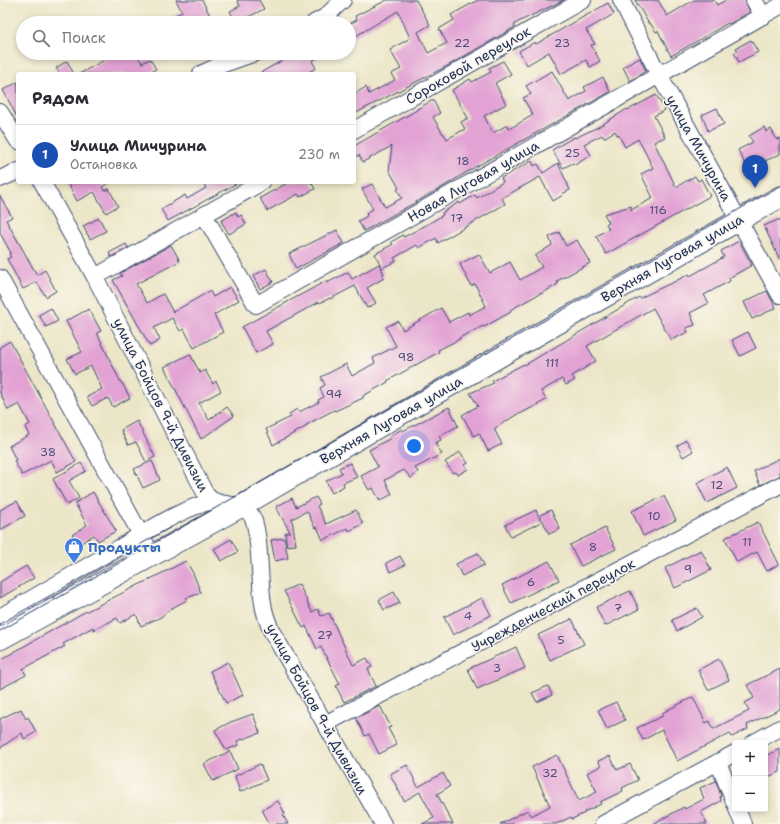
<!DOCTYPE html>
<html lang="ru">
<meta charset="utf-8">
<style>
:root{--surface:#fff;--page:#f2f2f3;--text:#2b2b33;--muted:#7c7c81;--line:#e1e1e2;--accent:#b5179e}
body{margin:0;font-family:"Shantell Sans",sans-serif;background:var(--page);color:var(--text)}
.controls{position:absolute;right:12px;bottom:12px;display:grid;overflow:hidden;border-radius:4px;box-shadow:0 2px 6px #0003}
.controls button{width:36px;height:36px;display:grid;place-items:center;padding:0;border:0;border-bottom:1px solid var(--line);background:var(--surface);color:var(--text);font:20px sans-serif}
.you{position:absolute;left:414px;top:446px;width:14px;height:14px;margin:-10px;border:3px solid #fff;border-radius:50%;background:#1a73e8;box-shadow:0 0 0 6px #1a73e833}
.badge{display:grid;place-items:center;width:26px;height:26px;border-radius:50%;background:var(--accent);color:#fff;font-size:13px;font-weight:700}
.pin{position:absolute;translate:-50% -33px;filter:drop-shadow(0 1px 2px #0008)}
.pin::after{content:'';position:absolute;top:21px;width:14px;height:12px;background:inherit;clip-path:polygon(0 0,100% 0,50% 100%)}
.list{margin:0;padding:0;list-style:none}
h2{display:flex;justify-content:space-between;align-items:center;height:52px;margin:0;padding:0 16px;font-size:17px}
h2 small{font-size:13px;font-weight:400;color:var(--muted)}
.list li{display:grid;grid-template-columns:26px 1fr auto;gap:12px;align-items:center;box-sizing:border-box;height:60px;padding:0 16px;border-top:1px solid var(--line)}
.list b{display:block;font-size:15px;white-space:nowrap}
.list p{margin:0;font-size:13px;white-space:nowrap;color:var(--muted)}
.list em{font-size:13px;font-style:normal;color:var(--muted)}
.icon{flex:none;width:22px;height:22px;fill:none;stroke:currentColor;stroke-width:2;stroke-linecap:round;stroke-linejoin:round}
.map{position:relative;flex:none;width:780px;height:824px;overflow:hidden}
.search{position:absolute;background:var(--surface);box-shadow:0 2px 6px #0003;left:16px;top:16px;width:340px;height:44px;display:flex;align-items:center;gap:10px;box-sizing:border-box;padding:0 14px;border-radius:22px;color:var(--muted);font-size:15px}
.panel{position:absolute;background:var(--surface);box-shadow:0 2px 6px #0003;left:16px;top:72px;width:340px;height:112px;border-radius:4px}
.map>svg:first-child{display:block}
.building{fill:#e2a3d4}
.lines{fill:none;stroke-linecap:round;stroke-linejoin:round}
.minor-casing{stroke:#3a4a6e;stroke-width:18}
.major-casing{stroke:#3a4a6e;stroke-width:23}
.minor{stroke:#fff;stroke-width:16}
.major{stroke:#fff;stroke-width:21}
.tram{stroke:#1b2f5e;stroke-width:1}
.labels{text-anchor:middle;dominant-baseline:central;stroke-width:3;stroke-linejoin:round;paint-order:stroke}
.number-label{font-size:12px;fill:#4d4c7c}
.street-label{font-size:14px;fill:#1b2f5e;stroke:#fbf7ec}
.shop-label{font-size:14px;font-weight:bold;fill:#366cbe;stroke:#fbf7ec;text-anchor:start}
</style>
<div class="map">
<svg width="780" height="824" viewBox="0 0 780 824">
<rect width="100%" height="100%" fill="#fbf7ec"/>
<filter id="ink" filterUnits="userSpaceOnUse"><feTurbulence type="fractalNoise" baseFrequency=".025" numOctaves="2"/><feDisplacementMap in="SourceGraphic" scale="8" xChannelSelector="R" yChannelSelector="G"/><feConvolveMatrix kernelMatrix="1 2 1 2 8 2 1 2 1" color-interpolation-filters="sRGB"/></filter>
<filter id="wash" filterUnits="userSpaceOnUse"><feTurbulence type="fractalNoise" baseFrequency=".012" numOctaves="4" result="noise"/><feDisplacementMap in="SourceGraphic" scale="16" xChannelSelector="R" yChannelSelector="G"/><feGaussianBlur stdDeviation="0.9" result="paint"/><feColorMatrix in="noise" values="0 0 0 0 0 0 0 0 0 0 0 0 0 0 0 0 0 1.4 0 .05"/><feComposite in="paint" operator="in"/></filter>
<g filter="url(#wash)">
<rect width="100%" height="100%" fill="#ece6c8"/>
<g id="blocks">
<g class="building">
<path d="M176,0H202L214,23H158L182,12Z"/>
<path d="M237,0H259L264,9L236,23L230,11L240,6Z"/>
<path d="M387,0H416L430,25L418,32L428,53L447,43L439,29L454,20L451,15L478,0H564L518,22L514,25L515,27L449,65L354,114V94L366,87L369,94L395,80L391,74L401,69L390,50L410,38L398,11L349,40V24L357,20L355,16Z"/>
<path d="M635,0H658L667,16L694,0H714L717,5L726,0H745L750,12L729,24L728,23L671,56L658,31L656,32L650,23L649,24Z"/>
<path d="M608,3L614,14L586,30L595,44L591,45L600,61L590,67L586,60L561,74L549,52L527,65L519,51L535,42L536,44Z"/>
<path d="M751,40L758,52L739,62L734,53L738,51L736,48Z"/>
<path d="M106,53H134L137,57L138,56L142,63L150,59L156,69L146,74H79L108,58Z"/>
<path d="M296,53H326L312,61L316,68L305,74H258Z"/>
<path d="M640,58L646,71L630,81L623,67Z"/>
<path d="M67,61L74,74H60L56,68Z"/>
<path d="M503,61L511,74L495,83L506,104L484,116L493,133L507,125L509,129L533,115L523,98L531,94L526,86L552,71L569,101L586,91L584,87L603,77L610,92L475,167L441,188L364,231L358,221L367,216L366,213L373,209L362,189L372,184L385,207L402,198L397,189L399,188L389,170L392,146L363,162L359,155L354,158V146L417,110V109L433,100L440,113L433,117L443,134H444L447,139L465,129L461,122L468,118L452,90L470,79L472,82L491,72L489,68Z"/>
<path d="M18,82V119L3,90Z"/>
<path d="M656,95L665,110L654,116L665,137L654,142L676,187L695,176L698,181L701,179L710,196L606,254L596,236L609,229L606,224L609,222L604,214L631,206V210L653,198L641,174L653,168L644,150L638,139L625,147L618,134L617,135L615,131L604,138L602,135L584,144L591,155L575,165L573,163L563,168L552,150L574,137L575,138L598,127L627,109L628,110Z"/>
<path d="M717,108L724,124L708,131L702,115Z"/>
<path d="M764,127L766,132L771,129L777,140L780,138V154L750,168L748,164L746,166L738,150L753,142L749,136Z"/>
<path d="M532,161L534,166L538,164L543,173L558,163L570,190L562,194L563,195L553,201L540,177L502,198L505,204L438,243L436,238L419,248L417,245L394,258L396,261L382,268L375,254L393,244L391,242L403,235L404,237L428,224L443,215L442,213L459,202L460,204L475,195L477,198L503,182L501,178Z"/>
<path d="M67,182H111L102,187L105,191L109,189L118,206L106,213L94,192L77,201Z"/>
<path d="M203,182H239L168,221L161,209L185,195L187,199L206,188Z"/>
<path d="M289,182H311L315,189L300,197L298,194L267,211L260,198Z"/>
<path d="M0,196L12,217L6,220L37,275L45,270L56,291L46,297L37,282L23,289L7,259L11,257L9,254L11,253L0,233Z"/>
<path d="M236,212L238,217L241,215L246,224L229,234L221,221Z"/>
<path d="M99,218L106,231L90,239L83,226Z"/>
<path d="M780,219V260L764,226Z"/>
<path d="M337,230L344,243L296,269L289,254Z"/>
<path d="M559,232L566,246L577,240L590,263L557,281L558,284L541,294V293L510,310L511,312L484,327L483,326L459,338L460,339L438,350L439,352L387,381L388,382L363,396V398L335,411L334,410L306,425L307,426L273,445L266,429L291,417L289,414L297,409L299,412L319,402L318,400L324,397L320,388L325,385L321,377L346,364L352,376L375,363L373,358L396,346L386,327L398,321L403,330L441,308L449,322L468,312L469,315L486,306L475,284L471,286L460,264L479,254L490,273L510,262L520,280L542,267L535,256L552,245L549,237Z"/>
<path d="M739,241L752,265L729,278L730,281L704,295L709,303L690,313L695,325L686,328L688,332L671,340L653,308L587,346L596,361L572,376L575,380L566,385L562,379L541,391L546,400L520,414L519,413L494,429L502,444L488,451L479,433L474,436L462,415L478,406L470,393L494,383L492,381L524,364L525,365L632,301L639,297L640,298L669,284H670L689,274L690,276L724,257L721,251Z"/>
<path d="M126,244L128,248L111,257L109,253Z"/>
<path d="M171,245L180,261L136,284L147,303L163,294L173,312L210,291L213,297L230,287L239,300L214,315L223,332L194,348L184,329L180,331L172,318L154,328L160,340L150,346L113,280L122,276L120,273Z"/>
<path d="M379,264L384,274L382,275L384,278L367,288L376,303L367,308L355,286L330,299V298L320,303L319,302L266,331L273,344L256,353L242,327L326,281L327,283L348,272L352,279Z"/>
<path d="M266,269L273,282L260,289L253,276Z"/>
<path d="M767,291L776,308L752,319L744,302Z"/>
<path d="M51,308L58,321L46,327L39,315Z"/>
<path d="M89,309L101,331L97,333L121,383H122L130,398L113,407L108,398L92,406L87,397L102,389L91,366L75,374L67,359L82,352L66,321Z"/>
<path d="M748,332L756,348L740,356L732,340Z"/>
<path d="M10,341L76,462L57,472L51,460L22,475L14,461L16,460L9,446L29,435L25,427L30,424L19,404L8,410L0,393V347Z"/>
<path d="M190,354L200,373L205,370L213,384L216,381L221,391L199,403L209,420L227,407L234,416L201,439L164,367Z"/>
<path d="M449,407L458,426L439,436L441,440L435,443L442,454L415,468L418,472L411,478L404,470L385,480L392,494L380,501L373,488L369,490L361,476L378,467L369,450L391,438L390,436L402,429L403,431Z"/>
<path d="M137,421L155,457L146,462L136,442L128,445L121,430Z"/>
<path d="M686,440L693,451L683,457L677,446Z"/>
<path d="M460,452L468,463L465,465L468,469L458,475L456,472L453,473L445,462Z"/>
<path d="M780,458V476L760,485L754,471Z"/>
<path d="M152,461L160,480L143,488L134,469Z"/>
<path d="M81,463L86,471L69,481L79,498L67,505L53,479Z"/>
<path d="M350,463L357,477L343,483L344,486L332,493L326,481L342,473L339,468Z"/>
<path d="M727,467L737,488L707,503L697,483Z"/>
<path d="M93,492L116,531L98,541L94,535L78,545L72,535L87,525L75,503Z"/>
<path d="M664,496L676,520L643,536L632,511Z"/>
<path d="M316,497L320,504L317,506L326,524L356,510L363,524L349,531L348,528L323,540L317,527L315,528L307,511L292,519L296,545L287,546L285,533L290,532L276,507L292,498L296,507Z"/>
<path d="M17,501L25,516L0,530V510Z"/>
<path d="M536,510L541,522L511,537L505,525Z"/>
<path d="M551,510L560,529L549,534L540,515Z"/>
<path d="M758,522L779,564L767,571L757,552L737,562L725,538Z"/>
<path d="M605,528L616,549L581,566L570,545Z"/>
<path d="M284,538L288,558L275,561L271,540Z"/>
<path d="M231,539L238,552L221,561L214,549Z"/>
<path d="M701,550L711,570L675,588L665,568Z"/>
<path d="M478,553L484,565L462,576L456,564Z"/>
<path d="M400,556L405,565L390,572L386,563Z"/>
<path d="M186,561L193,573L201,593L186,598L187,600L170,609L161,617L141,626L136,614L120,623L117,618L94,630L93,627L63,644L65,646L23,669L26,675L0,689V660L81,614Z"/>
<path d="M549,561L559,580L511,603L502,585Z"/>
<path d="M26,566L34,578L0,598V582Z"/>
<path d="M299,584L312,612L318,609L321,616L329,613L353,665L367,658L372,667L368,669L376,686L344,702L336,686L340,684L321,647L317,649L306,626L303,628L284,591Z"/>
<path d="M630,591L639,609L605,626L596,607Z"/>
<path d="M394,592L400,603L384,610L379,600Z"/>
<path d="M482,598L491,615L453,635L444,617Z"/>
<path d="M697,608L702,617L677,631L672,620Z"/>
<path d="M572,619L584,644L550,660L538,635Z"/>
<path d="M516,647L525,668L477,689L468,669Z"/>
<path d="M719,659L729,680L708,690L698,670Z"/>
<path d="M228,662L243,695L226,703L210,671Z"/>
<path d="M780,669V709L747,725L748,729L732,737L730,733L677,761L662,730L643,740L637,728L663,716L662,713L693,697L706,723L710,721L713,729L749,711L745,703L754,698L747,685Z"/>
<path d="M548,686L552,695L537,702L532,693Z"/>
<path d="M616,702L625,720L607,729L598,710Z"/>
<path d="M380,706L391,727L388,728L397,745L379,754L369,734L365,736L356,718Z"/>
<path d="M21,709L26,719L28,717L36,732L24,739L22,733L0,748V719Z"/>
<path d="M253,714L260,733L237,741L239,745L226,750L215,730L231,722Z"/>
<path d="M780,749V772L765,778V756Z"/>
<path d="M230,751L238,769L213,781L204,764Z"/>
<path d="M557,755L579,801L597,792L587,773L601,766L598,761L610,756L617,770L630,764L638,780L622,788L623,791L600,802L601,804L584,812L585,813L572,819L571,817L556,824H500L528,810L531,816L550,806L532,767Z"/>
<path d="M260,764L267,780L240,792L235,776Z"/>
<path d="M407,765L418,787L443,773L450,786L437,794L453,824H422L434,818L420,792L404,801L390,774Z"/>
<path d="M716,781L721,796H720L721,801L701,812L707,824H653L684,807L685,809L704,799L700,788Z"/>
<path d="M278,801L285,814L283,815L288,824H270L262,810Z"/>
</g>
</g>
</g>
<g filter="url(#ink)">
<use href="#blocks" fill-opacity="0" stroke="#3a4a6e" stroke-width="1"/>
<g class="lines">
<defs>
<g id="minor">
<path d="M621,0L659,75L780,295"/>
<path d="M754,0L763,16"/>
<path d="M314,23L325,17L343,0"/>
<path d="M201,74L218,66L255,53"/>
<path d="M0,112L18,141"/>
<path d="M354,130L583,0"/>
<path d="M0,179L18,171"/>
<path d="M42,182L95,277L205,493C208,497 212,501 217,502C228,506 243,503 251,515C261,528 259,583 263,603C264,613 268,623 272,632L383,824"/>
<path d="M204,215L256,305L780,6"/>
<path d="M95,277L262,182"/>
<path d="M0,278L152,555"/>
<path d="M0,617C40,594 79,571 119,548C146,532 183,507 214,501"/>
<path d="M325,724L780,485"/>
<path d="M753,743L780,728"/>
<path d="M718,762L735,804"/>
<path d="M737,809L743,824"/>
<path d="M603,824L735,753"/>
</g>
<path id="major" d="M0,639L240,507L509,351L739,220L780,197"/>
</defs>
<use href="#minor" class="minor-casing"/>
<use href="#major" class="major-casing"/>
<use href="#minor" class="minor"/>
<use href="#major" class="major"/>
<g class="tram">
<path d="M0,624L171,527"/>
<path d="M0,631L780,186"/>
</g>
</g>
</g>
<defs>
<symbol id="shop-pin" viewBox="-11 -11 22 30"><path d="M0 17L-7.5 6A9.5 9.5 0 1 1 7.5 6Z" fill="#3f7fe0" stroke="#fbf7ec"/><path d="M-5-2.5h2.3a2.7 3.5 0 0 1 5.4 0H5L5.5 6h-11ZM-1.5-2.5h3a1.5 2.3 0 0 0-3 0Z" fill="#fff"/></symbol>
</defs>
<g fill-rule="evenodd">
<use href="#shop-pin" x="63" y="536" width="22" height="30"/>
</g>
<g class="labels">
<g class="number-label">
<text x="462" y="43">22</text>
<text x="562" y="43">23</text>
<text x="572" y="153">25</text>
<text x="463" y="161">18</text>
<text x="658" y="210">116</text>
<text x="457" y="218">17</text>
<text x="406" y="357">98</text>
<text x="552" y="363">111</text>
<text x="334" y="394">94</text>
<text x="48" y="452">38</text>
<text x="717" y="485">12</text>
<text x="654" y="516">10</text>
<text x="747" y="542">11</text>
<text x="593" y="547">8</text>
<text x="688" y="569">9</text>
<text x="531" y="582">6</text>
<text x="618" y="608">7</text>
<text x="468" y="616">4</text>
<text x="325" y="635">27</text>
<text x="561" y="640">5</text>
<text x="497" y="668">3</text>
<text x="550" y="773">32</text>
</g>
<g class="street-label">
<text transform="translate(468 65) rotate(-30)">Сороковой переулок</text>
<text transform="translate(699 148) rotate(61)">улица Мичурина</text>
<text transform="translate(473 181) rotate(-30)">Новая Луговая улица</text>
<text transform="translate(672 258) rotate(-30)">Верхняя Луговая улица</text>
<text transform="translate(161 405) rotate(63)">улица Бойцов 9-й Дивизии</text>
<text transform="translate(391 420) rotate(-30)">Верхняя Луговая улица</text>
<text transform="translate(553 605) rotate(-28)">Учрежденческий переулок</text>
<text transform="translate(317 709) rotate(61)">улица Бойцов 9-й Дивизии</text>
</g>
<g class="shop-label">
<text x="88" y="547">Продукты</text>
</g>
</g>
</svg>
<div class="controls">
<button>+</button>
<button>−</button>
</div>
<div class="you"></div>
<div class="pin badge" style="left:755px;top:188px;background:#1a4fb4">1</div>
<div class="search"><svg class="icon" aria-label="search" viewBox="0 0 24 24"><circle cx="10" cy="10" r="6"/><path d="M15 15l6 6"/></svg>Поиск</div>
<section class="panel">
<h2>Рядом<small></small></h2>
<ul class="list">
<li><span class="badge" style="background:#1a4fb4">1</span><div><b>Улица Мичурина</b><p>Остановка</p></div><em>230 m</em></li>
</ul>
</section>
</div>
